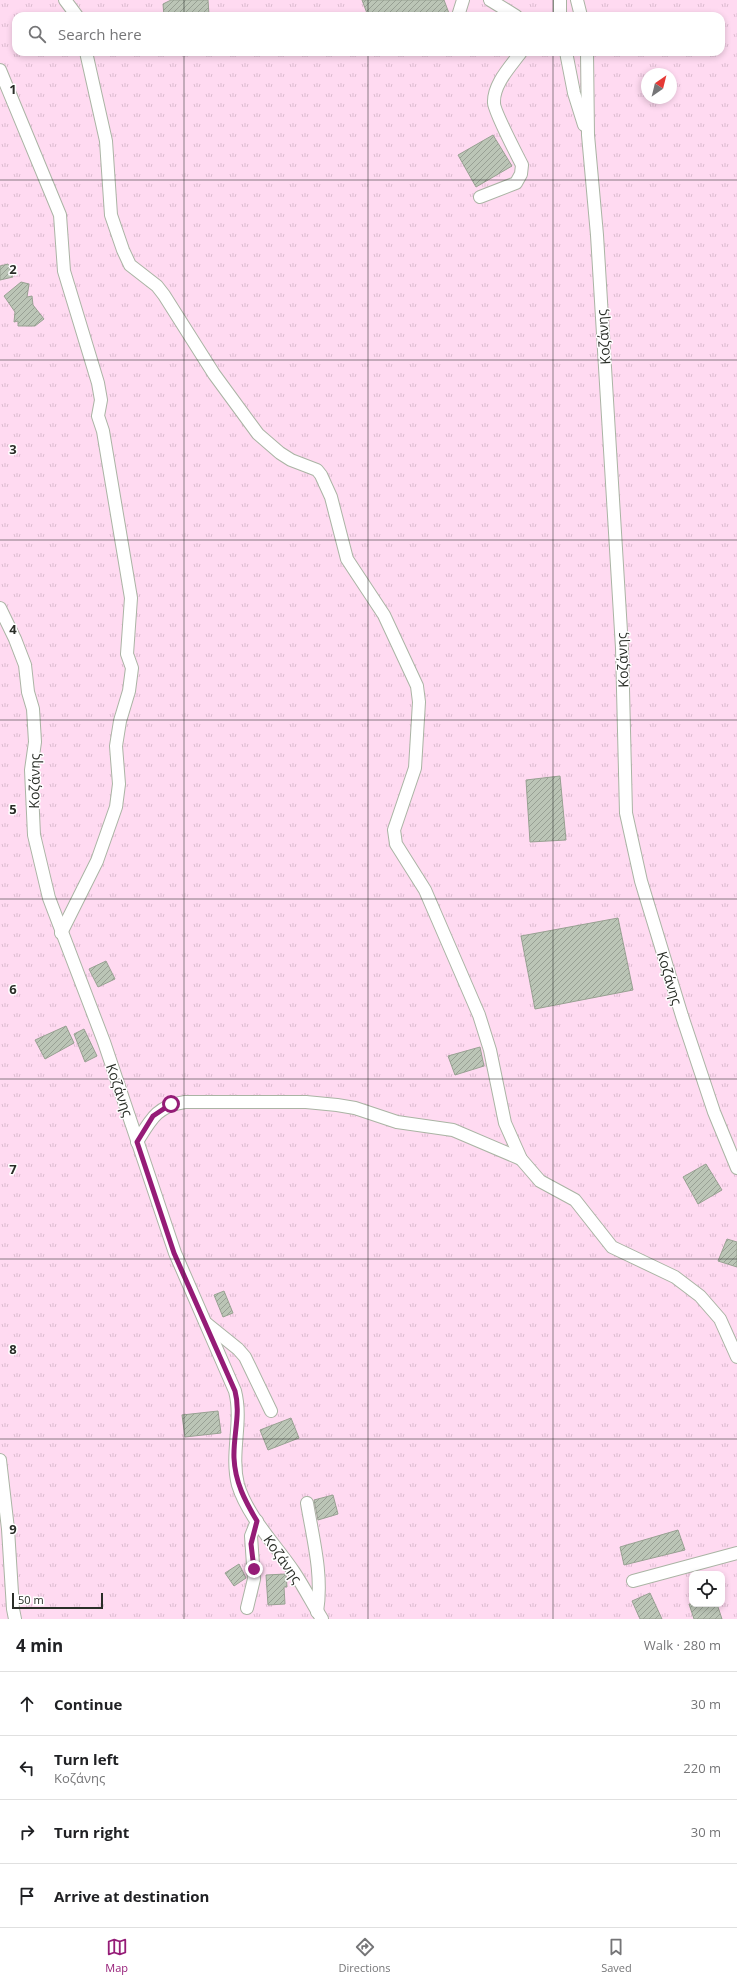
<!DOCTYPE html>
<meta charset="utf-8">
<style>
:root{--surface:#fff;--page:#f6f6f6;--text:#202124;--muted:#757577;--line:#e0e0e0;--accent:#951c77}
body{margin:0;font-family:"Open Sans",sans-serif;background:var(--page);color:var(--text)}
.controls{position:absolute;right:12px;bottom:12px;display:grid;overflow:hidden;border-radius:8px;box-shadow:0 2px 6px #0003}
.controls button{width:36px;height:36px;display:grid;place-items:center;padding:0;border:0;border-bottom:1px solid var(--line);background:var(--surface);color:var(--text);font:20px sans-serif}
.compass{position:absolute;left:641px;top:68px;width:36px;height:36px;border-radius:50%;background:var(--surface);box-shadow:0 2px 6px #0003;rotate:35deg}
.scale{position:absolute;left:12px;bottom:10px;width:91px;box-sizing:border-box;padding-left:4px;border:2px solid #2a2e28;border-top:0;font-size:11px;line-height:14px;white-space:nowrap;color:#2a2e28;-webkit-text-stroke:3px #fff;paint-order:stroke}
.stop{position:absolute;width:12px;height:12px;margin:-9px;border:3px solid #951c77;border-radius:50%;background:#fff}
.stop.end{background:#951c77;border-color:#fff;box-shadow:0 1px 4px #0008}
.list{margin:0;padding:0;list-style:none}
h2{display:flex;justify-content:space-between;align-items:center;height:52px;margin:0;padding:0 16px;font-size:17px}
h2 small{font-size:13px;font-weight:400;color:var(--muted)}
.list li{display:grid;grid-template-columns:26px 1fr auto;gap:12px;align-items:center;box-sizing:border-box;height:64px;padding:0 16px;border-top:1px solid var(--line)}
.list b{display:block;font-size:15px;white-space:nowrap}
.list p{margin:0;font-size:13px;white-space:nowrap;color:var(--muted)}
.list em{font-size:13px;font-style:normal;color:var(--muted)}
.icon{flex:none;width:22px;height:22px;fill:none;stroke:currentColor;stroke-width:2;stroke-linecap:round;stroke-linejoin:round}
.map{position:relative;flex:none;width:737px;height:1619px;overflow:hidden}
.search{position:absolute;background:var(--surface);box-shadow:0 2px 6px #0003;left:12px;right:12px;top:12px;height:44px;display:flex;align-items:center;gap:10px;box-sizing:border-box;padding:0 14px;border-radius:12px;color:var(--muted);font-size:15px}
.sheet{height:308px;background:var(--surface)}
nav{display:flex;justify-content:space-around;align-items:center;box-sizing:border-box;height:56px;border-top:1px solid var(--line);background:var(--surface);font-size:11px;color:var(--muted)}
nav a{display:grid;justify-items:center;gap:2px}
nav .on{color:var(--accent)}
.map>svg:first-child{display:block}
.park{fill:url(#park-tufts);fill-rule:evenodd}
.building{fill:url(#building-hatch);stroke:#98a192}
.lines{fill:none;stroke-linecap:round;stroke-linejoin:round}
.minor-casing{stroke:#aab4a4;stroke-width:14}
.minor{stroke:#fff;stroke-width:12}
.route{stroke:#951c77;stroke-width:5}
.grid{fill:none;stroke:#2a2e28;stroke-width:1;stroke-opacity:0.55}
.labels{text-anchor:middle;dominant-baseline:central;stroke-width:3;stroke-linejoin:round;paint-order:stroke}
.street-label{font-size:14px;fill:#2a2e28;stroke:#fff}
.grid-label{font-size:13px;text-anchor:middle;font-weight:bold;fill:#2a2e28;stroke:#fff;stroke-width:3;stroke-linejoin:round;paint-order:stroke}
</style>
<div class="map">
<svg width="737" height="1619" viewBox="0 0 737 1619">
<defs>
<pattern id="park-tufts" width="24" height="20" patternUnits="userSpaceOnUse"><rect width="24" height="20" fill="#ffdaf1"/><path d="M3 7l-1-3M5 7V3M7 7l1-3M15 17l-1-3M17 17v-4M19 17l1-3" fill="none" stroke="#dbbbcf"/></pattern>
<pattern id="building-hatch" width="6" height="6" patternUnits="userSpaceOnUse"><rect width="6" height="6" fill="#bbc5b6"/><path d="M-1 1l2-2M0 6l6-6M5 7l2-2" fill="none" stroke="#98a094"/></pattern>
</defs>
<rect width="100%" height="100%" fill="#eef9e9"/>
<path class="park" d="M0,0H737V1619H0ZM16,16H721V52H16ZM647,74H671V98H647ZM692,1574H722V1604H692Z"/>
<g class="building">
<path d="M171,0H208L209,15L164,16L163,4Z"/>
<path d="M362,0H444L450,16H368Z"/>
<path d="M493,135L512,166L476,187L458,155Z"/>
<path d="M8,264L13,277L0,280V266Z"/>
<path d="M21,282L29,284L27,297L32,296L33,305L44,319L35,326H18V321L14,322L15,312L4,296Z"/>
<path d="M560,776L566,840L530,842L526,780Z"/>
<path d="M618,918L633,990L535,1009L521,936Z"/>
<path d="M106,961L115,979L98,987L89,969Z"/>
<path d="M66,1026L74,1043L45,1059L35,1040Z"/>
<path d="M84,1029L97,1056L85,1062L74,1034Z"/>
<path d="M480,1047L484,1066L455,1075L448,1056Z"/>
<path d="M706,1164L722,1190L698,1204L683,1177Z"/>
<path d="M727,1239L737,1242V1267L718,1261Z"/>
<path d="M224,1291L233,1313L223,1317L214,1295Z"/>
<path d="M218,1411L221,1433L185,1437L182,1415Z"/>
<path d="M291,1418L299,1438L268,1450L260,1430Z"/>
<path d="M333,1495L338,1514L318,1520L314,1500Z"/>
<path d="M678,1530L685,1550L624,1565L620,1547Z"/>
<path d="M239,1564L246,1578L234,1586L225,1573Z"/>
<path d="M286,1574L287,1587H284L285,1604L268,1605L266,1575Z"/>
<path d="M650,1593L662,1619H640L632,1601Z"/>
<path d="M689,1604H717L722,1619H694Z"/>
</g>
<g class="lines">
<defs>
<g id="minor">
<path d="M65,0L77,16"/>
<path d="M490,0L516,16"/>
<path d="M560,0V16"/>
<path d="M577,0L581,16"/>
<path d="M458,16L463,0"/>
<path d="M86,52L106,141L111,215L123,250L130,265L157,286L164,295L214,374L258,434L280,453L291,460L317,470L321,475L331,497L347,559L384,615L417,686L419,702L415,768L394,830L396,844L425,890L479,1015L490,1050L505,1123L521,1159L540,1181L575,1200L612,1247L675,1277L700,1296L720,1319L737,1357"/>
<path d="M566,52L574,93L584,125"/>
<path d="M587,52L588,135L597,235L622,648L626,813L641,881L682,1016L714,1112L737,1168"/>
<path d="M0,70L60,215L64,271L98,383L101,400L98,416L103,431L131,598L127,654L132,668L129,691L120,721L116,746L119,784L116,807L97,861L61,933"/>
<path d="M480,197L516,183L521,174L522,165C517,155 494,111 494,103C493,84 511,66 521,52"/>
<path d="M0,608L15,639L25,665L28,692L33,709L35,742L31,770L34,835L49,898L104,1042L175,1253L235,1391C243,1422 230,1453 238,1485C248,1517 275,1544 294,1572C304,1587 312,1603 322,1619"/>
<path d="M137,1142C151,1119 157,1106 185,1102H306L337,1105L355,1108L397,1122L453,1130L521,1159"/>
<path d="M207,1324L238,1349L245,1357L271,1411"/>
<path d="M0,1460L8,1529L13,1609L15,1619"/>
<path d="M307,1503C313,1539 323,1575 317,1612"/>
<path d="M633,1581L737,1553"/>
<path d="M247,1608L254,1579L251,1536L257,1521"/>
</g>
</defs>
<use href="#minor" class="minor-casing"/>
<use href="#minor" class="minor"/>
</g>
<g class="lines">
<path class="route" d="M171,1104L153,1116L137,1142L174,1253L235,1391C241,1413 233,1436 234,1458C235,1482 245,1501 257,1521L251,1544L254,1569"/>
</g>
<path class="grid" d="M184,0V16M368,0V16M553,0V16M184,52V1619M368,52V1619M553,52V1619M0,180H737M0,360H737M0,540H737M0,720H737M0,899H737M0,1079H737M0,1259H737M0,1439H737"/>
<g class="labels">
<g class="street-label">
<text transform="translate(603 337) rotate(-94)">Κοζάνης</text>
<text transform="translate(622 660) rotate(-92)">Κοζάνης</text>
<text transform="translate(34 781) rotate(-89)">Κοζάνης</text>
<text transform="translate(670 978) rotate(73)">Κοζάνης</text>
<text transform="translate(120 1090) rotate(71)">Κοζάνης</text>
<text transform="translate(283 1559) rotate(55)">Κοζάνης</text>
</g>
</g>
<g class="grid-label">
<text x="13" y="94">1</text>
<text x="13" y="274">2</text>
<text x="13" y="454">3</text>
<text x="13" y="634">4</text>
<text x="13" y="814">5</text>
<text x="13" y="994">6</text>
<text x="13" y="1174">7</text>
<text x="13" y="1354">8</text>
<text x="13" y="1534">9</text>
</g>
</svg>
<div class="controls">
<button><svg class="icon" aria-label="locate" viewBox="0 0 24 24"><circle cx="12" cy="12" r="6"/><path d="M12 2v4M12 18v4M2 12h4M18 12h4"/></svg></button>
</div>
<svg class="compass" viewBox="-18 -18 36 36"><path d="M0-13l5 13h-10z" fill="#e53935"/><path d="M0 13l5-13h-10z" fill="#757577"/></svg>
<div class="scale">50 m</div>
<div class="stop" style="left:171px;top:1104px"></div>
<div class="stop end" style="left:254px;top:1569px"></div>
<div class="search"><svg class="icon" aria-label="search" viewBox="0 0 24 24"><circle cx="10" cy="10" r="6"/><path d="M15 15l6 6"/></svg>Search here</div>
</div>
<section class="sheet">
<h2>4 min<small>Walk · 280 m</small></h2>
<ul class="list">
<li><svg class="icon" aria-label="ahead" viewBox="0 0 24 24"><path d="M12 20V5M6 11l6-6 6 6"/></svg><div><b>Continue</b></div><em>30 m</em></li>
<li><svg class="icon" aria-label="left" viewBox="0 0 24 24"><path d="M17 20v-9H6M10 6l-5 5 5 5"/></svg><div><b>Turn left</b><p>Κοζάνης</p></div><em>220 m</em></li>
<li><svg class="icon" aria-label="right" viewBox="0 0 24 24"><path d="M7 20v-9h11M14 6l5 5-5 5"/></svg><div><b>Turn right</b></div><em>30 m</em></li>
<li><svg class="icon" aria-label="arrive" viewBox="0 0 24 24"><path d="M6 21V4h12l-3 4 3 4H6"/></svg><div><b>Arrive at destination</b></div></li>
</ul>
</section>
<nav>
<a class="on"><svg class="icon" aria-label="map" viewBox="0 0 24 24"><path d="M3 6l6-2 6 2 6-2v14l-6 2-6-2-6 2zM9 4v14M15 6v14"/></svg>Map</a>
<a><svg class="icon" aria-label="directions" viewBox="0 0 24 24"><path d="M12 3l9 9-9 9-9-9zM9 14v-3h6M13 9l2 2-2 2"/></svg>Directions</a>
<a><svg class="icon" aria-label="saved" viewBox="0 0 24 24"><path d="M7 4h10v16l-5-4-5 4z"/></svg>Saved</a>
</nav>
